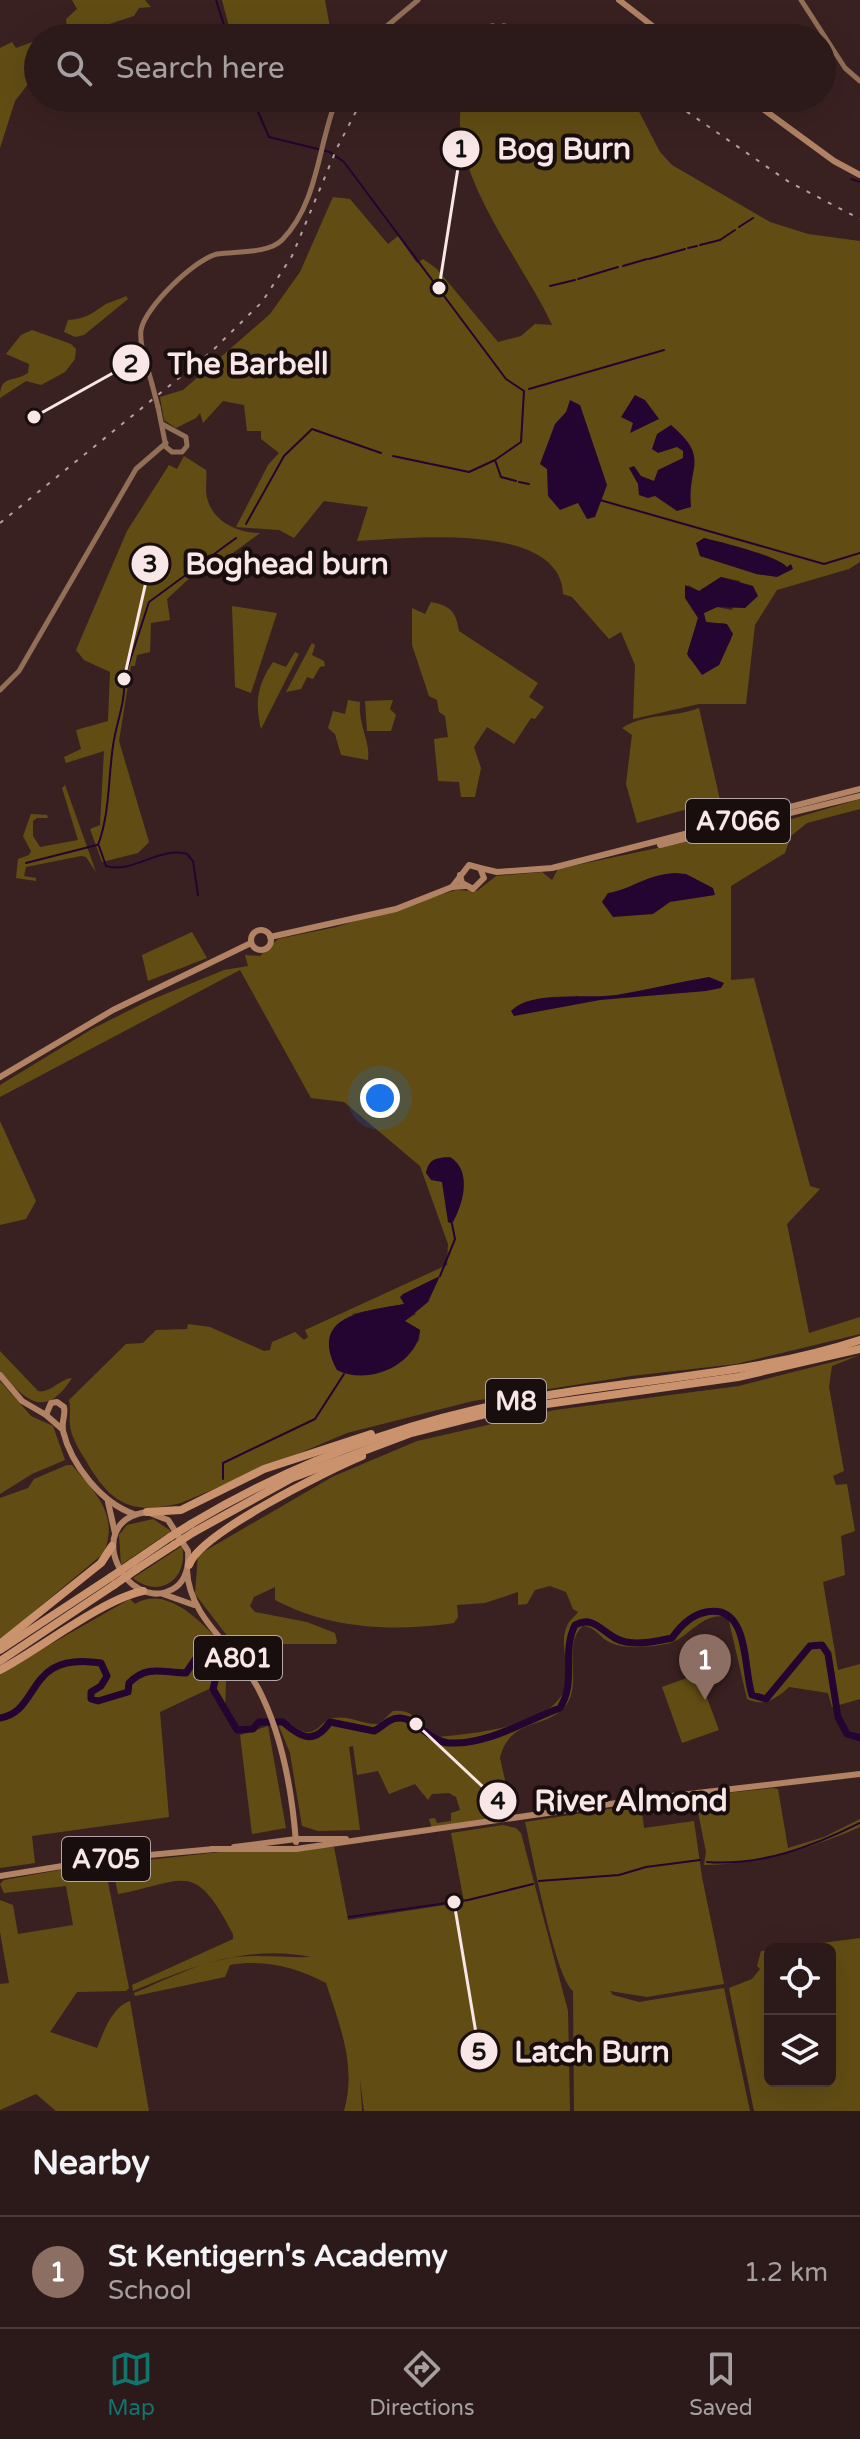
<!DOCTYPE html>
<style>
:root{--surface:#2c1919;--page:#342222;--text:#f1f3f6;--muted:#a6a0a2;--line:#483838;--accent:#0f766e}
body{margin:0;font-family:"Varela Round",sans-serif;background:var(--page);color:var(--text)}
.controls{position:absolute;right:24px;bottom:24px;display:grid;overflow:hidden;border-radius:12px;box-shadow:0 8px 32px #0002}
.controls button{width:72px;height:72px;display:grid;place-items:center;padding:0;border:0;border-bottom:2px solid var(--line);background:var(--surface);color:var(--text);font:40px sans-serif}
.you{position:absolute;left:380px;top:1098px;width:28px;height:28px;margin:-20px;border:6px solid #fff;border-radius:50%;background:#1a73e8;box-shadow:0 0 0 12px #1a73e833}
.badge{display:grid;place-items:center;width:52px;height:52px;border-radius:50%;background:var(--accent);color:#fff;font-size:26px;font-weight:700}
.pin{position:absolute;translate:-50% -66px;filter:drop-shadow(0 2px 4px #0008)}
.pin::after{content:'';position:absolute;top:42px;width:28px;height:24px;background:inherit;clip-path:polygon(0 0,100% 0,50% 100%)}
.list{margin:0;padding:0;list-style:none}
h2{display:flex;justify-content:space-between;align-items:center;height:104px;margin:0;padding:0 32px;font-size:34px}
h2 small{font-size:26px;font-weight:400;color:var(--muted)}
.list li{display:grid;grid-template-columns:52px 1fr auto;gap:24px;align-items:center;box-sizing:border-box;height:112px;padding:0 32px;border-top:2px solid var(--line)}
.list b{display:block;font-size:30px;white-space:nowrap}
.list p{margin:0;font-size:26px;white-space:nowrap;color:var(--muted)}
.list em{font-size:26px;font-style:normal;color:var(--muted)}
.icon{flex:none;width:44px;height:44px;fill:none;stroke:currentColor;stroke-width:2;stroke-linecap:round;stroke-linejoin:round}
.map{position:relative;flex:none;width:860px;height:2111px;overflow:hidden}
.search{position:absolute;background:var(--surface);box-shadow:0 8px 32px #0002;left:24px;right:24px;top:24px;height:88px;display:flex;align-items:center;gap:20px;box-sizing:border-box;padding:0 28px;border-radius:44px;color:var(--muted);font-size:30px}
.sheet{height:216px;background:var(--surface)}
nav{display:flex;justify-content:space-around;align-items:center;box-sizing:border-box;height:112px;border-top:2px solid var(--line);background:var(--surface);font-size:22px;color:var(--muted)}
nav a{display:grid;justify-items:center;gap:4px}
nav .on{color:var(--accent)}
.map>svg:first-child{display:block}
.green{fill:#614d14;fill-rule:evenodd}
.water{fill:#240430}
.lines{fill:none;stroke-linecap:round;stroke-linejoin:round}
.stream{stroke:#240430;stroke-width:2}
.river{stroke:#240430;stroke-width:7}
.secondary{stroke:#936f57;stroke-width:5}
.primary{stroke:#b18263;stroke-width:6}
.highway{stroke:#cb936d;stroke-width:8}
.rail{stroke:#b4a09f;stroke-width:2;stroke-dasharray:4 8;stroke-linecap:butt}
.secondary-bridge{stroke:#936f57;stroke-width:5}
.highway-bridge{stroke:#cb936d;stroke-width:8}
.labels{text-anchor:middle;dominant-baseline:central;stroke-width:8;stroke-linejoin:round;paint-order:stroke}
.shield{fill:#190e0e;stroke:#b5a6a5;stroke-width:2}
.shield-label{font-size:26px;font-weight:bold;fill:#f8e7e6}
.leader{fill:none;stroke:#f8e7e6;stroke-width:3}
.callout-dot{fill:#f8e7e6;stroke:#190e0e;stroke-width:3}
.mark-label{font-size:24px;text-anchor:middle;font-weight:bold;fill:#111}
.callout-label{font-size:30px;text-anchor:middle;font-weight:bold;fill:#f8e7e6;stroke:#190e0e;stroke-width:8;stroke-linejoin:round;paint-order:stroke}
</style>
<div class="map">
<svg width="860" height="2111" viewBox="0 0 860 2111">
<rect width="100%" height="100%" fill="#3a2121"/>
<g class="green">
<path d="M72,0H145L151,7L139,8L134,16C106,25 71,38 43,38L67,29L66,19L77,9Z"/>
<path d="M222,0H325L332,38H232Z"/>
<path d="M38,40V51L31,55L32,79L15,101L0,148V48L12,42L16,48Z"/>
<path d="M463,98H632L660,152L672,165L770,222L808,234L860,241V562L849,569L777,590L755,625L746,704H699L633,719L635,665L621,632L609,639L572,597L563,594C561,521 408,538 357,541L368,507L324,501L294,538L279,530L236,527L268,465L279,453L261,439V431H247L244,405L223,401L203,423L200,413L196,418L176,428L164,420L160,397L183,390L270,314L300,272L333,197L350,199L388,244L398,236L417,263L423,259L437,269L498,342L521,336L535,324L552,325C524,263 443,167 463,98ZM721,542L787,568L790,567L786,571L700,556ZM721,577L740,581L732,610L717,607L704,613V619L709,624L724,623L731,639L719,665C707,673 697,666 688,657L698,618L688,585L699,591Z"/>
<path d="M126,296L128,299L84,335L75,337L64,332L68,320C85,319 91,314 103,306C108,302 119,300 126,296Z"/>
<path d="M32,330L71,344L76,349L75,359L65,372L41,385L26,381L0,398C0,374 13,383 28,373L29,364L6,354L21,335Z"/>
<path d="M184,456L206,470C207,478 206,484 206,491C208,519 235,533 260,533L215,566L195,573L167,599L170,620L151,623L150,652L137,655L135,666H131L119,741L149,842L138,853L102,862L90,829L100,825L104,751L66,763L64,757L81,749L76,730L108,721L110,672L84,660L76,650L127,531L169,465L177,469Z"/>
<path d="M431,602C451,606 456,612 459,631L538,683L529,697L544,707L535,719L531,718L514,744L487,727L474,747L481,768L475,797H461L459,782L438,781L434,739L448,737L445,716L439,712L437,700L429,696L412,645V608L425,614Z"/>
<path d="M232,606L277,613L251,693L235,687Z"/>
<path d="M312,643L315,645L312,655L324,661L325,666L320,667L313,679L307,677L301,689L286,692Z"/>
<path d="M295,652L299,654L261,729C255,701 257,686 273,662L286,667Z"/>
<path d="M348,700L360,702C358,725 371,743 368,760L341,755L335,734L328,728L333,711L345,714Z"/>
<path d="M393,700L390,709L396,715L391,731H367L365,701Z"/>
<path d="M699,708L720,800L637,823L626,784L632,735L622,728C645,713 674,718 699,708Z"/>
<path d="M65,785L96,872L86,857L81,856L26,867L24,876L36,878V881L16,878L18,859L29,855L31,851L23,836L31,814L47,815L48,818H37L33,821V836L40,847L78,840L62,788Z"/>
<path d="M860,799V809L807,823L791,836L785,853L731,886V980L754,978L810,1186L820,1189L787,1224L809,1333L860,1317V1334L736,1364L631,1376L473,1401L347,1433L181,1503C130,1516 110,1503 85,1459C79,1450 71,1436 70,1425C69,1417 71,1409 69,1400L126,1344L143,1343L156,1330L187,1329L188,1324L210,1327L264,1351L270,1350L272,1342L295,1332L304,1340L308,1337L305,1330L447,1265L448,1244L420,1166L344,1102L311,1098L240,970L0,1097V1085L92,1029L146,1002L224,970L248,966L245,955L260,956L278,939L336,927L456,890L477,891L496,876L542,872L552,880L558,869L785,821ZM404,1304L416,1314L404,1321L420,1330L419,1340L412,1351L352,1314Z"/>
<path d="M192,932L207,958L148,981L142,955Z"/>
<path d="M0,1121L36,1201L26,1219L0,1225Z"/>
<path d="M0,1351L38,1391C50,1394 59,1379 72,1378C45,1420 26,1401 0,1371Z"/>
<path d="M860,1355L832,1366L829,1387L844,1471L833,1476L836,1485L847,1484L855,1531L841,1536L845,1575L823,1582L838,1670L860,1664V1699L832,1707L828,1693L789,1687C776,1699 764,1707 747,1699L728,1617C700,1611 689,1640 666,1644C649,1647 625,1650 609,1642C598,1636 596,1627 583,1626C562,1643 582,1681 567,1704C549,1730 510,1716 500,1758L513,1816L432,1829L429,1819L435,1818L437,1823L451,1821V1813L460,1810L456,1797L449,1793L432,1794L428,1800L415,1784L389,1794L378,1771L357,1775L353,1746L349,1747L360,1830L318,1831L302,1826L290,1753L276,1719C289,1718 293,1729 305,1732C318,1734 322,1720 333,1718C350,1715 363,1725 379,1724L393,1711C418,1709 420,1727 438,1737C474,1733 560,1727 567,1681C569,1662 559,1644 567,1626C569,1620 575,1617 578,1612L573,1609L566,1592L550,1586L535,1590L527,1604L518,1605V1592L485,1603L457,1605L458,1617L454,1623C393,1632 330,1629 275,1600V1587L254,1597L250,1606L255,1612L307,1622L335,1633L337,1641L336,1644H253L245,1659L195,1594L198,1555L332,1477L417,1441L555,1410L739,1386Z"/>
<path d="M0,1381L31,1416L53,1426L65,1460L32,1474L0,1494Z"/>
<path d="M67,1465H72C96,1494 119,1514 104,1553L0,1640V1498L28,1488L34,1479Z"/>
<path d="M153,1519L171,1531L121,1565L119,1535L127,1525Z"/>
<path d="M182,1546C189,1578 160,1600 133,1578Z"/>
<path d="M130,1599L135,1604C169,1583 206,1627 227,1650L225,1711L211,1688L160,1712L169,1817L32,1836L35,1863L0,1868V1673Z"/>
<path d="M698,1674L719,1730L682,1743L662,1687Z"/>
<path d="M268,1726L286,1828L252,1834L240,1735Z"/>
<path d="M773,1788L778,1789L788,1848L824,1837L860,1819V1827C809,1849 760,1864 704,1865L706,1852L696,1802L707,1795Z"/>
<path d="M641,1804L644,1828L694,1821L702,1877L724,1984L647,1997L610,1991L613,1995L639,2002L724,1988L750,2111H574L573,1991C555,1977 532,1852 525,1822Z"/>
<path d="M503,1825L516,1828L521,1833L568,2011L570,2111H364L360,2080L362,2111H344C357,2067 340,2026 326,1983C296,1967 263,1959 230,1965L225,1977L135,1996L134,1993C163,1981 192,1966 223,1959C251,1953 283,1958 311,1957C247,1944 191,1967 133,1991L132,1985L233,1939V1934C194,1859 186,1881 118,1894L112,1864L220,1852L334,1847L348,1920L464,1902L451,1833Z"/>
<path d="M104,1862L129,1988L126,1991L77,1992L50,2032L97,2048C104,2031 112,2007 130,2001L149,2111H56L36,2094L0,2110V1984L9,1983L0,1932V1900L13,1905L18,1934L73,1925L66,1886L4,1893L0,1884L4,1880Z"/>
<path d="M860,1938V2111H754L729,1988L752,1979L760,1969L757,1966L761,1951L770,1950V2081H830V1949H775Z"/>
</g>
<g class="water">
<path d="M635,395L645,400L659,419L630,433L633,423L621,417Z"/>
<path d="M570,400L580,405L607,485L595,517L587,519L578,503L560,510L548,496L547,469L540,464L555,424L566,412Z"/>
<path d="M671,425C711,459 687,465 691,507L677,511L655,496L648,498L639,495L638,484L629,468L634,466L641,476L654,481L658,470L683,458V451L677,447L658,453L652,449L657,434Z"/>
<path d="M704,538C721,542 778,556 787,567L791,564L793,569L777,577L756,574L700,556L696,543Z"/>
<path d="M721,577L753,586L758,596L745,608L717,607L704,613L706,622L727,624L733,634L719,665L702,675L687,654L698,618L685,598V585L699,591Z"/>
<path d="M675,873L686,874L713,888L715,895L670,902L653,914L613,917L602,902L608,893C633,889 644,875 675,873Z"/>
<path d="M709,977L724,983L721,988L706,991L600,1000L514,1016L511,1011C530,990 589,999 616,995C647,990 678,982 709,977Z"/>
<path d="M450,1157C473,1171 463,1205 452,1224L448,1222L442,1182L431,1180L426,1173C429,1158 437,1158 450,1157Z"/>
<path d="M440,1276L428,1302L405,1321L420,1330C416,1366 367,1386 337,1370C308,1315 365,1311 404,1304L400,1297L403,1294Z"/>
</g>
<g class="lines">
<g class="stream">
<path d="M216,0L228,38"/>
<path d="M252,98L269,137L330,152L344,162L506,379L524,391L521,442L495,460L501,477L516,481"/>
<path d="M851,179L860,182"/>
<path d="M739,227L753,218"/>
<path d="M700,245L720,240L735,230"/>
<path d="M688,248L697,246"/>
<path d="M649,259L685,249"/>
<path d="M623,266L647,259"/>
<path d="M578,279L618,267"/>
<path d="M550,286L575,280"/>
<path d="M529,389L664,350"/>
<path d="M393,456L469,472L495,460"/>
<path d="M519,482L529,484"/>
<path d="M600,500L824,564L860,553"/>
<path d="M246,524L284,456L312,429L381,453"/>
<path d="M98,845C110,813 108,779 113,746C116,724 126,701 124,679L149,602L236,538"/>
<path d="M99,846L106,866C133,874 159,846 187,854L193,861L198,895"/>
<path d="M26,863L97,845"/>
<path d="M440,1276L455,1239L452,1224"/>
<path d="M223,1479V1463L315,1419L344,1374"/>
<path d="M707,1862C761,1866 812,1847 860,1823"/>
<path d="M539,1881L619,1875L646,1867L700,1860"/>
<path d="M349,1917L468,1900L533,1884"/>
</g>
<path class="river" d="M0,1718C42,1711 24,1651 101,1663L107,1676L101,1686L91,1692V1699L98,1701L128,1692L129,1683C148,1664 163,1673 186,1673L198,1655L216,1658L219,1665L213,1689L237,1730L253,1729L259,1722H283C301,1738 314,1745 330,1722L374,1731C380,1728 384,1724 389,1721C412,1708 426,1742 449,1743C488,1745 525,1721 560,1708C577,1681 561,1653 575,1625C596,1613 605,1639 626,1642C641,1645 657,1641 672,1638C681,1625 691,1615 706,1612C750,1603 743,1669 752,1695L766,1699L810,1646L822,1645L828,1654L838,1717L847,1734L860,1738"/>
<g class="secondary">
<path d="M801,0L845,68L860,81"/>
<path d="M381,31L418,0"/>
<path d="M369,38L371,28L381,31"/>
<path d="M152,384C148,368 139,346 141,330C145,307 195,259 217,254C236,251 268,254 282,240C319,202 318,143 337,98"/>
<path d="M158,407L166,447L172,452H182L187,446L186,437L162,424"/>
<path d="M0,690L19,671L136,469L166,443"/>
</g>
<g class="primary">
<path d="M619,0L668,38"/>
<path d="M748,98L834,161L860,175"/>
<path d="M660,845L860,796"/>
<path d="M480,868L497,872L552,868L860,789"/>
<path d="M452,887L469,865L480,868L484,878L473,889L462,883L460,875"/>
<circle cx="261" cy="940" r="10"/>
<path d="M270,937L396,909L452,887L465,886"/>
<path d="M0,1077L113,1010L251,943"/>
<path d="M0,1375L22,1401L46,1415"/>
<path d="M62,1429L46,1415L51,1403L57,1402L64,1407C66,1416 61,1421 63,1431C71,1464 101,1503 134,1514"/>
<path d="M108,1502L115,1533"/>
<path d="M147,1512L168,1520L188,1551C189,1566 187,1581 173,1589C126,1615 80,1521 147,1512Z"/>
<path d="M187,1570C189,1619 235,1646 258,1688C282,1734 292,1791 296,1842"/>
<path d="M163,1594L194,1605"/>
<path d="M234,1847L296,1839H346"/>
<path d="M212,1849H296L645,1799L860,1774"/>
<path d="M0,1876L106,1859L214,1849"/>
</g>
<g class="highway">
<path d="M147,1512L181,1510L264,1469L371,1434"/>
<path d="M191,1524C299,1459 418,1417 543,1396C650,1378 756,1374 860,1340"/>
<path d="M194,1532L292,1478L411,1433L497,1411L738,1377L860,1349"/>
<path d="M132,1563L170,1537"/>
<path d="M189,1565C199,1534 328,1470 362,1456"/>
<path d="M137,1569L174,1545"/>
<path d="M0,1644L101,1563L112,1546"/>
<path d="M0,1650L111,1577"/>
<path d="M0,1661L114,1585"/>
<path d="M0,1670C40,1649 103,1599 143,1591"/>
</g>
<g class="rail">
<path d="M432,38C476,20 521,20 565,38"/>
<path d="M667,98L789,182L860,219"/>
<path d="M0,523L211,352L262,302L292,256L337,148L363,98"/>
</g>
<path class="secondary-bridge" d="M152,384L158,407"/>
<g class="highway-bridge">
<path d="M170,1537L191,1524"/>
<path d="M174,1545L194,1532"/>
<path d="M111,1577L132,1563"/>
<path d="M114,1585L137,1569"/>
</g>
</g>
<g class="labels">
<g class="shield">
<rect x="686" y="799" width="104" height="44" rx="6"/>
<rect x="486" y="1379" width="60" height="44" rx="6"/>
<rect x="194" y="1636" width="88" height="44" rx="6"/>
<rect x="62" y="1837" width="88" height="44" rx="6"/>
</g>
<g class="shield-label">
<text x="738" y="821">A7066</text>
<text x="516" y="1401">M8</text>
<text x="238" y="1658">A801</text>
<text x="106" y="1859">A705</text>
</g>
</g>
<path class="leader" d="M439 288L461 149M34 417L131 363M124 679L150 564M416 1724L498 1801M454 1902L479 2051"/>
<g class="callout-dot">
<circle cx="439" cy="288" r="8"/>
<circle cx="34" cy="417" r="8"/>
<circle cx="124" cy="679" r="8"/>
<circle cx="416" cy="1724" r="8"/>
<circle cx="454" cy="1902" r="8"/>
<circle cx="461" cy="149" r="20"/>
<circle cx="131" cy="363" r="20"/>
<circle cx="150" cy="564" r="20"/>
<circle cx="498" cy="1801" r="20"/>
<circle cx="479" cy="2051" r="20"/>
</g>
<g class="mark-label">
<text x="461" y="157">1</text>
<text x="131" y="372">2</text>
<text x="150" y="572">3</text>
<text x="498" y="1809">4</text>
<text x="479" y="2060">5</text>
</g>
<g class="callout-label">
<text x="564" y="159">Bog Burn</text>
<text x="248" y="374">The Barbell</text>
<text x="287" y="574">Boghead burn</text>
<text x="631" y="1811">River Almond</text>
<text x="592" y="2062">Latch Burn</text>
</g>
</svg>
<div class="controls">
<button><svg class="icon" aria-label="locate" viewBox="0 0 24 24"><circle cx="12" cy="12" r="6"/><path d="M12 2v4M12 18v4M2 12h4M18 12h4"/></svg></button>
<button><svg class="icon" aria-label="layers" viewBox="0 0 24 24"><path d="M12 4l9 5-9 5-9-5zM3 14l9 5 9-5"/></svg></button>
</div>
<div class="you"></div>
<div class="pin badge" style="left:705px;top:1700px;background:#8d6e63">1</div>
<div class="search"><svg class="icon" aria-label="search" viewBox="0 0 24 24"><circle cx="10" cy="10" r="6"/><path d="M15 15l6 6"/></svg>Search here</div>
</div>
<section class="sheet">
<h2>Nearby<small></small></h2>
<ul class="list">
<li><span class="badge" style="background:#8d6e63">1</span><div><b>St Kentigern's Academy</b><p>School</p></div><em>1.2 km</em></li>
</ul>
</section>
<nav>
<a class="on"><svg class="icon" aria-label="map" viewBox="0 0 24 24"><path d="M3 6l6-2 6 2 6-2v14l-6 2-6-2-6 2zM9 4v14M15 6v14"/></svg>Map</a>
<a><svg class="icon" aria-label="directions" viewBox="0 0 24 24"><path d="M12 3l9 9-9 9-9-9zM9 14v-3h6M13 9l2 2-2 2"/></svg>Directions</a>
<a><svg class="icon" aria-label="saved" viewBox="0 0 24 24"><path d="M7 4h10v16l-5-4-5 4z"/></svg>Saved</a>
</nav>
